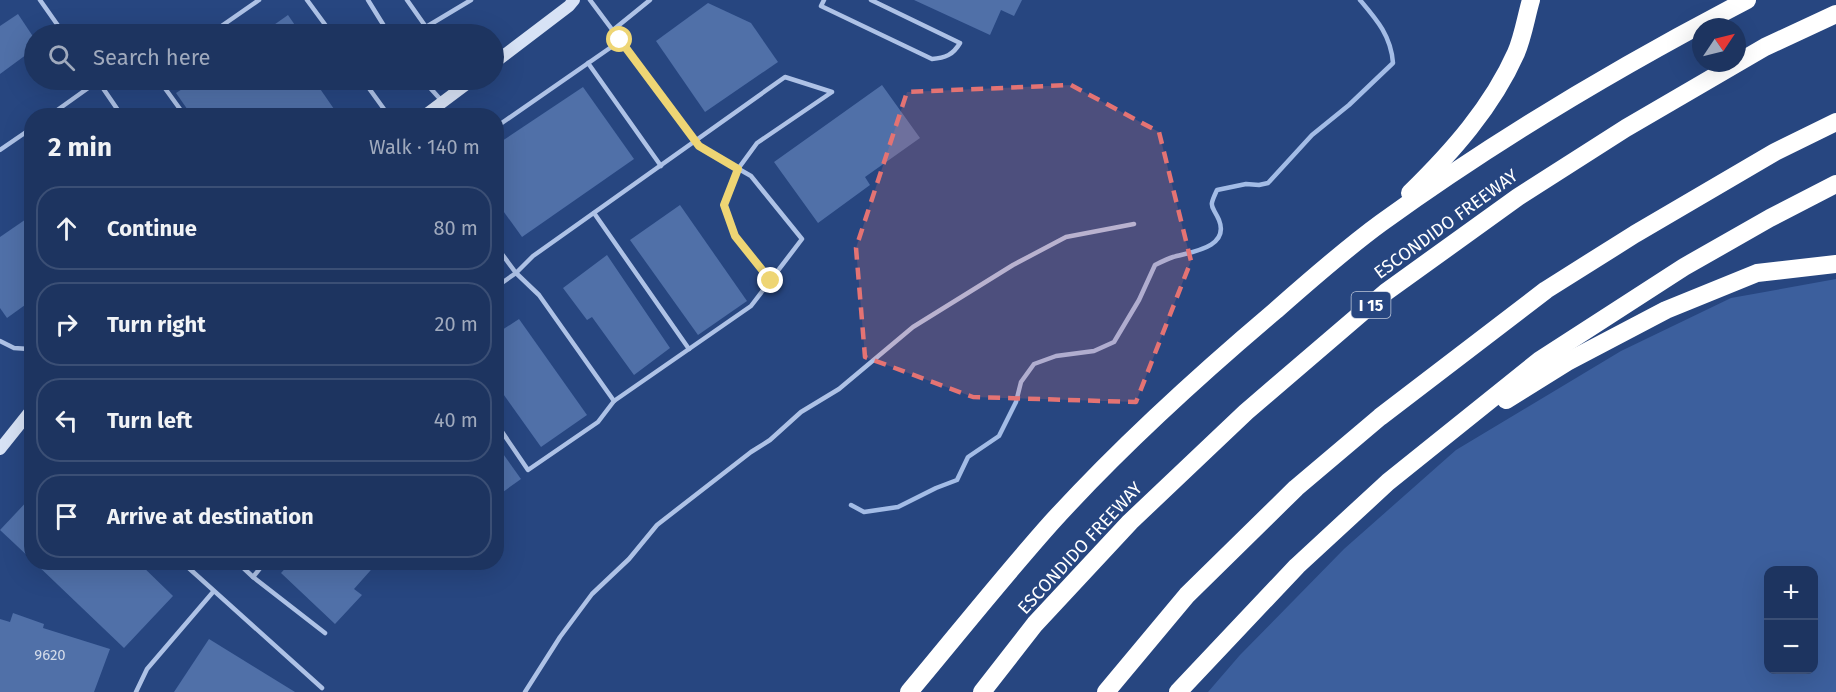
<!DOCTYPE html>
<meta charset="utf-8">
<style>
:root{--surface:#1d3460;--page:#2a3f69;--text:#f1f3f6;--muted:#a0aabd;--line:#3b4f75}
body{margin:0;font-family:"Fira Sans",sans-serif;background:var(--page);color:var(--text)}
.controls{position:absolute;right:18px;bottom:18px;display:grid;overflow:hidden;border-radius:12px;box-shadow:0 6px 24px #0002}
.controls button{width:54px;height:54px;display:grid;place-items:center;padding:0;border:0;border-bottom:2px solid var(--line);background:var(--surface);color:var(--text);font:30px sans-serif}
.compass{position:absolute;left:1692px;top:18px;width:54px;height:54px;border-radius:50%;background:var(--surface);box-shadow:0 6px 24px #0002;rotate:55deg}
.stop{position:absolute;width:18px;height:18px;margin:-14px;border:4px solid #eed574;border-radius:50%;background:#fff}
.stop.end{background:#eed574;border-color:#fff;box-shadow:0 2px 6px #0008}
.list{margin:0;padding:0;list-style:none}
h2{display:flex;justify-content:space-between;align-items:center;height:78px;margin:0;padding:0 24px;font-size:26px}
h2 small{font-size:20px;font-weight:400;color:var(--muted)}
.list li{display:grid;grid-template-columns:39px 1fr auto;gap:18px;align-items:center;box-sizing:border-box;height:84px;margin:0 12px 12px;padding:0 12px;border:2px solid var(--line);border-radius:24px}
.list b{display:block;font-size:22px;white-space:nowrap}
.list em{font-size:20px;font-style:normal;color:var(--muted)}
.icon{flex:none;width:33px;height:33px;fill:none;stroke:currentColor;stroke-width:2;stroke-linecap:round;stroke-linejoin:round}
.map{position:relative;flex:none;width:1836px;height:692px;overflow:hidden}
.search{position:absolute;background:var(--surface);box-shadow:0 6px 24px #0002;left:24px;top:24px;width:480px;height:66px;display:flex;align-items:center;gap:15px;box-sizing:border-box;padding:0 21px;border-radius:33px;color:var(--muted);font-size:22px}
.panel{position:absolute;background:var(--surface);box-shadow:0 6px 24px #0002;left:24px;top:108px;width:480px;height:462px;border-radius:24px}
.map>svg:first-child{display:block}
.green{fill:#3c5f9d;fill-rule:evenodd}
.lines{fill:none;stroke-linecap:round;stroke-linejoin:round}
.stream{stroke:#a3bce6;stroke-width:4.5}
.building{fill:#5070a8}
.lane{stroke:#aec2e6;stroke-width:4.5}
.secondary{stroke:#d7e2f5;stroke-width:12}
.highway{stroke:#fff;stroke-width:18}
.route{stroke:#eed574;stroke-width:8}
.marked{fill:#e47373;fill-opacity:0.2;stroke:#e47373;stroke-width:4.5;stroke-dasharray:12 8;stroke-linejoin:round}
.labels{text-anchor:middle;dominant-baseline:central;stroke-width:4.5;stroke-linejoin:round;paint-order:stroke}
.number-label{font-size:15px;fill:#d3dbe9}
.shield{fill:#274680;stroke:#bec8d9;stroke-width:1.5}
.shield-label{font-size:16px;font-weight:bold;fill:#fff}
.street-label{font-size:18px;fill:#fff;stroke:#274680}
</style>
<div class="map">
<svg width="1836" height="692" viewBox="0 0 1836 692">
<rect width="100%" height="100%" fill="#274680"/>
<path class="green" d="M1836,279V692H1208L1240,655L1344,549L1456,450L1621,351L1731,298ZM1768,570H1814V670H1768Z"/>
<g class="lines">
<path class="stream" d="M851,505L864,512L898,507L936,488L957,480L968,457L999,436L1016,402L1021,382L1034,364L1056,356L1094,351L1114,342L1139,300L1155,265C1161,262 1167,259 1173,257C1190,252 1230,248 1219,220C1212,204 1208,209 1217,190L1246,184L1259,185L1268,183L1312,135L1349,105L1393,63C1391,36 1377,20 1360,0"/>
</g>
<g class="building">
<path d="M914,0H1022L1014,16L1001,10L990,35Z"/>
<path d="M708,3L751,23L778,62L705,112L656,41Z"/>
<path d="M18,14L34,38V49L0,74V26Z"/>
<path d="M288,15L301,34H261Z"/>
<path d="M196,80H314L334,109L325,116H192L176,93Z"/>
<path d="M882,85L920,138L865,177L870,185L818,223L774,162Z"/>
<path d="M583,87L634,159L522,237L496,201V145Z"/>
<path d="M680,205L747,301L698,335L630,240Z"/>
<path d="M32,215V300L7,318L0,308V237Z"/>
<path d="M607,255L670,348L634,375L592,317L587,320L563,288Z"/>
<path d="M519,319L587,415L541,447L496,384V334Z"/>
<path d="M496,444L521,479L496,497Z"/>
<path d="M32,496V560L0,530Z"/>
<path d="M34,562H138L173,596L124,648Z"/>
<path d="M291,562H378L354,589L362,595L335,624L281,573Z"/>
<path d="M13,613L44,624L43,628L110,649L94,692H0V619L10,622Z"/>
<path d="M209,639L295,692H174Z"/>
</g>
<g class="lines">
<g class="lane">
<path d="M40,0L59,27"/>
<path d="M307,0L332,34"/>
<path d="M368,0L389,34"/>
<path d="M407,0L426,27L471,0"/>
<path d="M824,0L821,6L932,59C945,58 953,55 960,43L871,0"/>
<path d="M613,30L650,0"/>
<path d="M210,34L259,0"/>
<path d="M588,63L661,166"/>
<path d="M159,80L185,116"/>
<path d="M363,80L389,116"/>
<path d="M423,80L441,100"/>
<path d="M49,116L98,81L122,116"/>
<path d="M496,127L620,41"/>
<path d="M0,150L32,128"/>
<path d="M594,213L689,349"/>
<path d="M496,246L516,273L539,295L614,401"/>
<path d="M496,287L516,273L533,256L785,77L832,92L757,143L738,169L724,205L735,236L771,281"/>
<path d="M0,341L14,348L29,349L32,347"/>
<path d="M496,423L528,470L598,422L614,401L751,306L802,239L751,176L699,146L590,0"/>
<path d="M182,562L322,688"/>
<path d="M237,562L253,577"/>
<path d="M265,562L253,577L325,633"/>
<path d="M136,692L147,669L213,592"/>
<path d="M525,692L560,637L592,594L629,559L657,525L751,452L770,440L801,412L839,389L913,327L1013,265L1066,237L1134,224"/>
</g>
<g class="secondary">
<path d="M494,63L569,6L574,0"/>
<path d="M424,116L472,80"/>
<path d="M0,449L32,409"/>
</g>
<g class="highway">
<path d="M1410,193C1452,152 1492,107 1516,53C1523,37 1526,17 1531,0"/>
<path d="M1506,400L1567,362L1666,310L1757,273L1836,264"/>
<path d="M909,692C956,636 1002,578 1051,523C1120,447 1197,377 1275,311C1309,281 1344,250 1381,223C1497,139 1620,66 1747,0"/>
<path d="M982,692L1035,624L1130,522L1246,412L1386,292L1518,197L1626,128L1765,47L1836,14"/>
<path d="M1106,692L1187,595L1296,488L1380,417L1546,290L1635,234L1775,152L1836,122"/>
<path d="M1178,692L1297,566L1388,482L1540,360L1684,267L1770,218L1836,184"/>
</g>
</g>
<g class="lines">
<path class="route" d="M620,40L699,146L738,169L724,205L735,236L771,281"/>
</g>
<path class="marked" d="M1071,85L1159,132L1191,261L1136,402L973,397L865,357L856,248L907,92Z"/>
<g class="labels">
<g class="number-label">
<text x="50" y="655">9620</text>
</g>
<rect class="shield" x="1351.5" y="292" width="39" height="26" rx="4.5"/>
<g class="shield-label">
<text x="1371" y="305">I 15</text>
</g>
<g class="street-label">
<text transform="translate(1446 224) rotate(-36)">ESCONDIDO FREEWAY</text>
<text transform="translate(1080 548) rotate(-47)">ESCONDIDO FREEWAY</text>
</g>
</g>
</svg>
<div class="controls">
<button>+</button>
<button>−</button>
</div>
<svg class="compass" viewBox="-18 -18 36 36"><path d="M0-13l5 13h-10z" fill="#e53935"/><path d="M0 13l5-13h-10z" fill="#a0aabd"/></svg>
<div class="stop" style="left:620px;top:40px"></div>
<div class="stop end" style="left:771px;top:281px"></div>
<div class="search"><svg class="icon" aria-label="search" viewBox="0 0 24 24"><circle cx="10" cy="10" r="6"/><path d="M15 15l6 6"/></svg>Search here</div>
<section class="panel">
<h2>2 min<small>Walk · 140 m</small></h2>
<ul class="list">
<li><svg class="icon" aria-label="ahead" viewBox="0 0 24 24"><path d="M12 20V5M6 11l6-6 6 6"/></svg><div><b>Continue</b></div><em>80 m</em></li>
<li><svg class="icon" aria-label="right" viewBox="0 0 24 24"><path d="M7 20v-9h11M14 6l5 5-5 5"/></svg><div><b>Turn right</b></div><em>20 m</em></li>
<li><svg class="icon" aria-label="left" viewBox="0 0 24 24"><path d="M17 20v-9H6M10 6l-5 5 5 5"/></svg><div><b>Turn left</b></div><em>40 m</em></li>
<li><svg class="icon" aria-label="arrive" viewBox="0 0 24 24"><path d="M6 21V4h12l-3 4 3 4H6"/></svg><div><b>Arrive at destination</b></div></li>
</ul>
</section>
</div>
